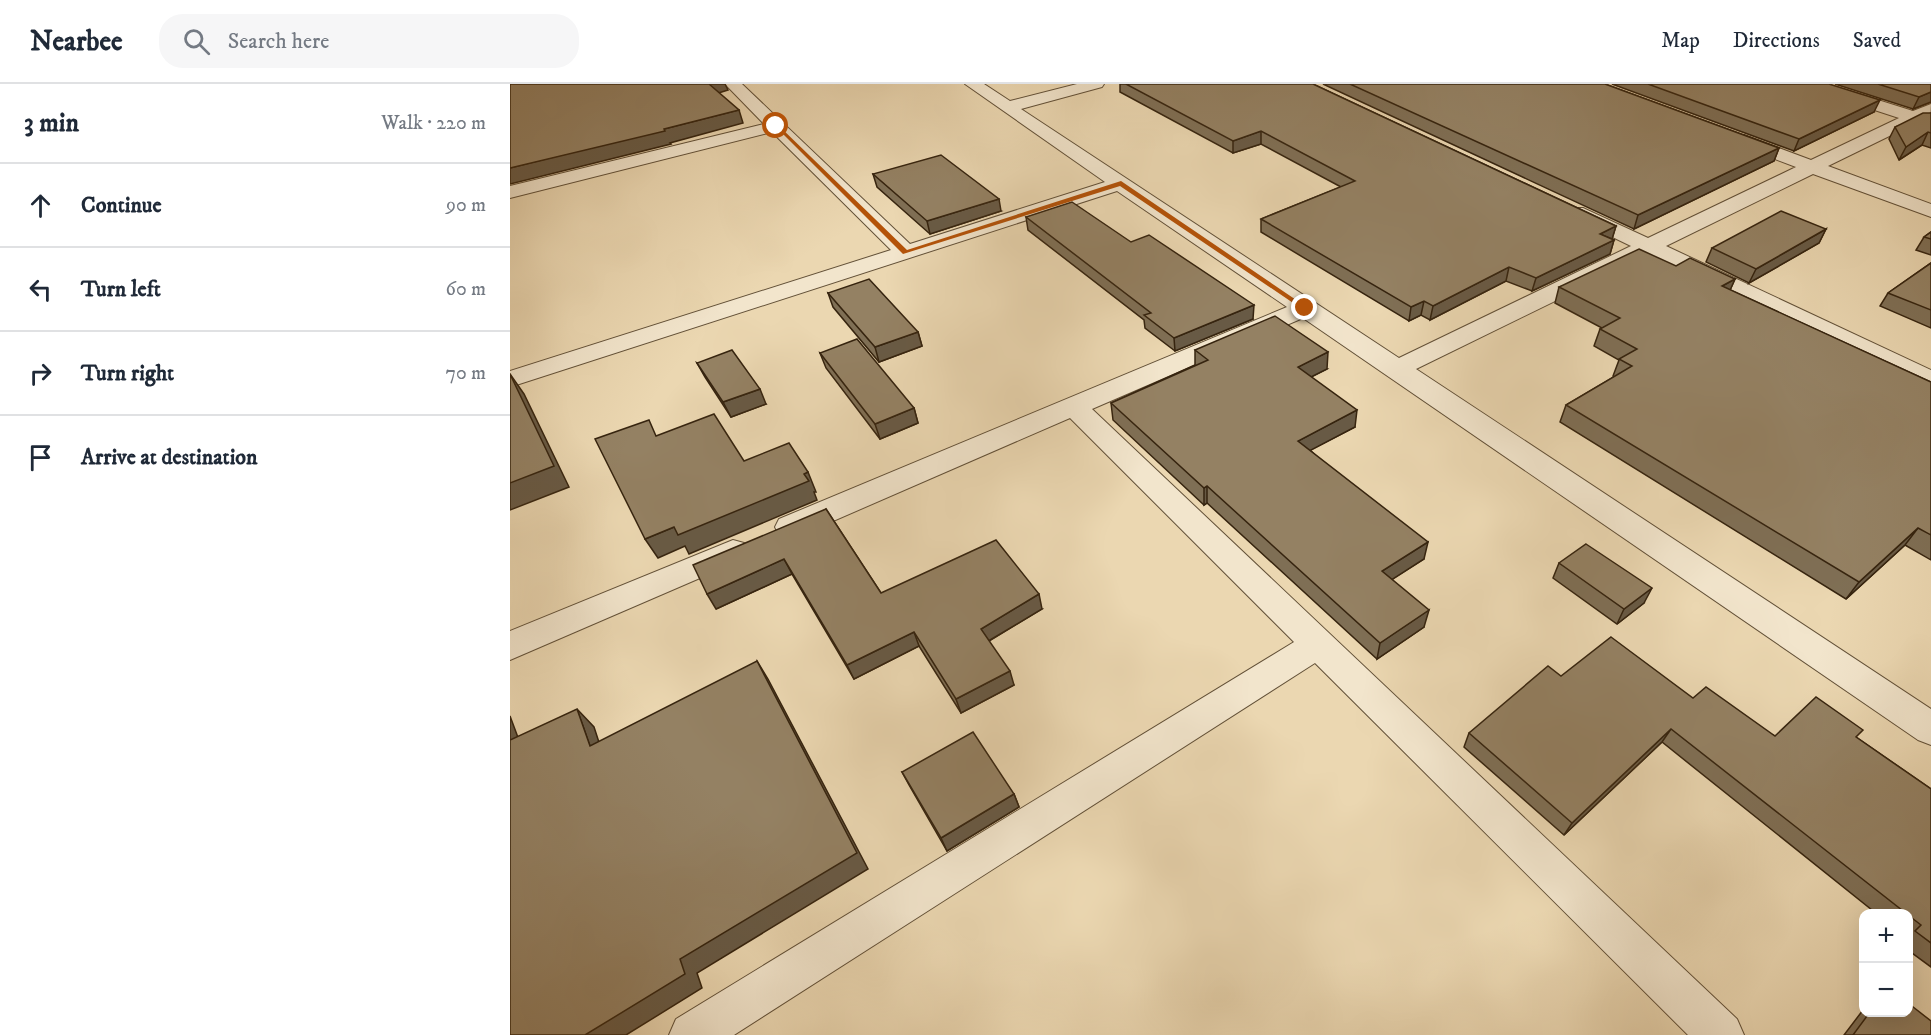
<!DOCTYPE html>
<meta charset="utf-8">
<style>
:root{--surface:#fff;--page:#f6f6f7;--text:#1f2937;--muted:#747a83;--line:#e0e1e3}
body{margin:0;font-family:"IM FELL DW Pica",serif;background:var(--page);color:var(--text)}
.controls{position:absolute;right:18px;bottom:18px;display:grid;overflow:hidden;border-radius:12px;box-shadow:0 6px 24px #0002}
.controls button{width:54px;height:54px;display:grid;place-items:center;padding:0;border:0;border-bottom:2px solid var(--line);background:var(--surface);color:var(--text);font:30px sans-serif}
.stop{position:absolute;width:18px;height:18px;margin:-14px;border:4px solid #b45309;border-radius:50%;background:#fff}
.stop.end{background:#b45309;border-color:#fff;box-shadow:0 2px 6px #0008}
.list{margin:0;padding:0;list-style:none}
h2{display:flex;justify-content:space-between;align-items:center;height:78px;margin:0;padding:0 24px;font-size:26px}
h2 small{font-size:20px;font-weight:400;color:var(--muted)}
.list li{display:grid;grid-template-columns:39px 1fr auto;gap:18px;align-items:center;box-sizing:border-box;height:84px;padding:0 24px;border-top:2px solid var(--line)}
.list b{display:block;font-size:22px;white-space:nowrap}
.list em{font-size:20px;font-style:normal;color:var(--muted)}
.icon{flex:none;width:33px;height:33px;fill:none;stroke:currentColor;stroke-width:2;stroke-linecap:round;stroke-linejoin:round}
.map{position:relative;flex:none;width:1421px;height:951px;overflow:hidden}
header{display:flex;align-items:center;gap:36px;box-sizing:border-box;height:84px;padding:0 30px;background:var(--surface);border-bottom:2px solid var(--line)}
header strong{font-size:28px}
nav{display:flex;gap:33px;margin-inline-start:auto;font-size:21px}
.search{width:420px;height:54px;background:var(--page);display:flex;align-items:center;gap:15px;box-sizing:border-box;padding:0 21px;border-radius:24px;color:var(--muted);font-size:22px}
main{display:flex}
aside{flex:1;background:var(--surface)}
.map>svg:first-child{display:block}
.lines{fill:none;stroke-linecap:round;stroke-linejoin:round}
.street-casing{stroke:#635138;stroke-width:2}
.street{fill:#f2e5cc;fill-rule:evenodd}
.wall{fill:#7f6f55;stroke:#36240f;stroke-width:1.5}
.shaded-wall{fill:#685a45;stroke:#36240f;stroke-width:1.5}
.building{fill:#948163;stroke:#36240f;stroke-width:1.5}
.route{fill:#b45309}
</style>
<header>
<strong>Nearbee</strong>
<div class="search"><svg class="icon" aria-label="search" viewBox="0 0 24 24"><circle cx="10" cy="10" r="6"/><path d="M15 15l6 6"/></svg>Search here</div>
<nav><a>Map</a><a>Directions</a><a>Saved</a></nav>
</header>
<main>
<aside>
<h2>3 min<small>Walk · 220 m</small></h2>
<ul class="list">
<li><svg class="icon" aria-label="ahead" viewBox="0 0 24 24"><path d="M12 20V5M6 11l6-6 6 6"/></svg><div><b>Continue</b></div><em>90 m</em></li>
<li><svg class="icon" aria-label="left" viewBox="0 0 24 24"><path d="M17 20v-9H6M10 6l-5 5 5 5"/></svg><div><b>Turn left</b></div><em>60 m</em></li>
<li><svg class="icon" aria-label="right" viewBox="0 0 24 24"><path d="M7 20v-9h11M14 6l5 5-5 5"/></svg><div><b>Turn right</b></div><em>70 m</em></li>
<li><svg class="icon" aria-label="arrive" viewBox="0 0 24 24"><path d="M6 21V4h12l-3 4 3 4H6"/></svg><div><b>Arrive at destination</b></div></li>
</ul>
</aside>
<div class="map">
<svg width="1421" height="951" viewBox="0 0 1421 951">
<rect width="100%" height="100%" fill="#ebd7b1"/>
<filter id="stains"><feTurbulence type="fractalNoise" baseFrequency=".00333" numOctaves="4"/><feColorMatrix values="0 0 0 0 .2 0 0 0 0 .09 0 0 0 0 .02 0 0 0 .5 -.17"/></filter>
<radialGradient id="worn" r=".72"><stop offset=".6" stop-color="#630" stop-opacity="0"/><stop offset="1" stop-color="#630" stop-opacity=".3"/></radialGradient>
<g class="lines">
<defs>
<g id="street">
<path d="M215,0H232L400,160L595,98L455,0H474L500,17L567,0H594L592,3L511,25L889,274L1121,162L1059,132L1056,128L1059,124H1073L1138,154L1286,83L1222,59L1219,55L1222,51H1234L1301,76L1389,34L1294,3L1292,0H1317L1403,27L1421,20L1420,40L1414,41L1406,39L1318,82L1421,120V133L1303,90L1156,162L1421,286V304L1412,301L1139,171L906,285L1421,625V661L1408,656L793,234L582,325L1227,935L1234,951H1178L805,579L224,951H159L166,935L784,558L560,334L291,451L280,454L269,451L265,443L269,435L777,223L607,107L0,303V287L381,166L262,48L0,114V102L254,40Z"/>
<path d="M223,456L234,459L239,467L234,475L0,576V547Z"/>
</g>
</defs>
<use href="#street" class="street-casing"/>
<use href="#street" class="street"/>
</g>
<g class="wall">
<path d="M610,0H803L1106,142L1102,155L1104,156L1100,170L1022,207L996,197L920,236L911,231L899,237L751,148V135L831,103L751,60L723,69L610,8Z"/>
<path d="M813,0H1095L1269,64L1264,77L1124,145Z"/>
<path d="M1102,0H1319L1364,28L1284,67Z"/>
<path d="M1325,0H1421V18L1403,25Z"/>
<path d="M1421,29V64L1412,61L1389,76L1379,55L1385,43Z"/>
<path d="M363,90L491,127L420,150L367,103Z"/>
<path d="M516,133L621,158L743,235L665,267L635,244L634,236L518,146Z"/>
<path d="M1316,145L1309,159L1239,199L1196,178L1202,164Z"/>
<path d="M1421,148V171L1406,166L1414,153Z"/>
<path d="M1421,179V244L1370,222L1378,209Z"/>
<path d="M1166,182L1225,195L1220,206L1421,298V476L1395,461L1336,515L1050,338L1056,321L1104,293L1103,292L1109,276L1084,262L1090,245L1092,244L1045,219L1049,203Z"/>
<path d="M318,209L408,248L412,262L369,278L323,223Z"/>
<path d="M685,266L817,285L801,293L845,343L800,366L914,475L882,495L914,543L867,575L697,419L694,421L603,336L601,319L685,281Z"/>
<path d="M310,269L404,324L408,339L370,355L316,284Z"/>
<path d="M187,279L256,320L221,333L195,293Z"/>
<path d="M316,425L371,509L532,525L479,557L504,601L451,629L409,562L344,595L282,490L206,525Z"/>
<path d="M1049,479L1134,519L1107,540L1043,494Z"/>
<path d="M1051,592L1183,614L1265,652L1346,653L1421,705V883L1398,866V830H1367L1152,658L1054,751L954,663L959,649Z"/>
<path d="M392,688L504,710L509,723L437,767L399,701Z"/>
<path d="M1353,926V928H1398L1421,951H1334Z"/>
</g>
<g class="shaded-wall">
<path d="M198,0H215L218,6L202,11Z"/>
<path d="M1421,8V18L1403,25L1409,13Z"/>
<path d="M1370,16L1364,28L1284,67L1289,55Z"/>
<path d="M229,26L233,39L160,59L161,60L0,100V84Z"/>
<path d="M751,47V60L723,69V57Z"/>
<path d="M1418,48L1412,61L1389,76L1396,63Z"/>
<path d="M1269,64L1264,77L1124,145L1128,131Z"/>
<path d="M489,115L491,127L420,150L417,137Z"/>
<path d="M1106,142L1102,155L1090,150Z"/>
<path d="M1316,145L1309,159L1239,199L1246,185Z"/>
<path d="M1104,156L1100,170L1022,207L1026,194Z"/>
<path d="M999,183L996,197L920,236L923,222Z"/>
<path d="M1225,195L1218,211L1212,202Z"/>
<path d="M914,217L911,231L899,237L901,223Z"/>
<path d="M744,221L743,235L665,267L664,254Z"/>
<path d="M408,248L412,262L369,278L365,263Z"/>
<path d="M818,268L817,285L787,300L788,283Z"/>
<path d="M0,290L14,310L59,403L0,426Z"/>
<path d="M250,305L256,320L221,333L213,318Z"/>
<path d="M404,324L408,339L370,355L365,340Z"/>
<path d="M847,326L845,343L786,374L788,357Z"/>
<path d="M298,388L306,408H304L307,416L179,470L175,462L148,474L135,455Z"/>
<path d="M697,402V419L694,421V404Z"/>
<path d="M1408,444L1395,461L1336,515L1349,498Z"/>
<path d="M918,458L914,475L869,504L872,487Z"/>
<path d="M274,475L282,490L206,525L197,510Z"/>
<path d="M1142,504L1134,519L1107,540L1114,525Z"/>
<path d="M529,510L532,525L475,559L471,545Z"/>
<path d="M919,526L914,543L867,575L870,559Z"/>
<path d="M404,548L409,562L344,595L337,581Z"/>
<path d="M247,577L258,595L358,785L187,889L192,904L116,951H75L170,875Z"/>
<path d="M500,587L504,601L451,629L446,615Z"/>
<path d="M67,625L84,643L96,680L80,662Z"/>
<path d="M0,632L16,675L0,660Z"/>
<path d="M1161,645L1152,658L1054,751L1062,739Z"/>
<path d="M504,710L509,723L437,767L431,754Z"/>
</g>
<g class="building">
<path d="M0,0H199L229,26L154,45L155,47L0,84Z"/>
<path d="M616,0H803L1106,142L1090,150L1104,156L1026,194L999,183L923,222L914,217L901,223L751,135L845,97L751,47L723,57Z"/>
<path d="M840,0H1095L1269,64L1128,131Z"/>
<path d="M1138,0H1319L1370,16L1289,55Z"/>
<path d="M1368,0H1421V8L1409,13Z"/>
<path d="M1413,29H1421V49L1418,48L1396,63L1385,43Z"/>
<path d="M431,71L489,115L417,137L363,90Z"/>
<path d="M562,118L621,158L639,151L744,221L664,254L634,231L641,229L516,133Z"/>
<path d="M1271,127L1316,145L1246,185L1202,164Z"/>
<path d="M1421,148V155L1414,153Z"/>
<path d="M1129,165L1166,182L1180,174L1225,195L1212,202L1421,298V451L1408,444L1349,498L1056,321L1122,282L1109,275L1127,265L1090,245L1110,234L1049,203Z"/>
<path d="M1421,179V226L1378,209Z"/>
<path d="M359,195L408,248L365,263L318,209Z"/>
<path d="M765,232L818,268L788,283L847,326L788,357L918,458L872,487L919,526L870,559L697,402L694,404L601,319L698,276L685,266Z"/>
<path d="M347,255L404,324L365,340L310,269Z"/>
<path d="M222,266L250,305L213,318L187,279Z"/>
<path d="M0,290L44,382L0,399Z"/>
<path d="M204,330L234,377L279,359L298,388L294,390L299,397L168,451L164,443L135,455L85,355L139,336L146,352Z"/>
<path d="M316,425L371,509L486,456L529,510L471,545L500,587L446,615L404,548L337,581L274,475L197,510L183,481Z"/>
<path d="M1076,460L1142,504L1114,525L1049,479Z"/>
<path d="M1101,553L1183,614L1196,603L1265,652L1306,613L1353,646L1346,653L1421,705V859L1405,847L1411,841L1398,831V830H1397L1161,645L1062,739L959,649L1038,582L1051,592Z"/>
<path d="M247,577L347,769L170,875L175,890L75,951H0V656L67,625L80,662Z"/>
<path d="M463,648L504,710L431,754L392,688Z"/>
<path d="M1398,919L1421,937V951H1343L1360,928H1398Z"/>
</g>
<path class="route" d="M264,41H268L397,166L611,97L798,224L792,225L610,102L393,170Z"/>
<rect width="100%" height="100%" filter="url(#stains)"/>
<rect width="100%" height="100%" fill="url(#worn)"/>
</svg>
<div class="controls">
<button>+</button>
<button>−</button>
</div>
<div class="stop" style="left:266px;top:42px"></div>
<div class="stop end" style="left:795px;top:224px"></div>
</div>
</main>
